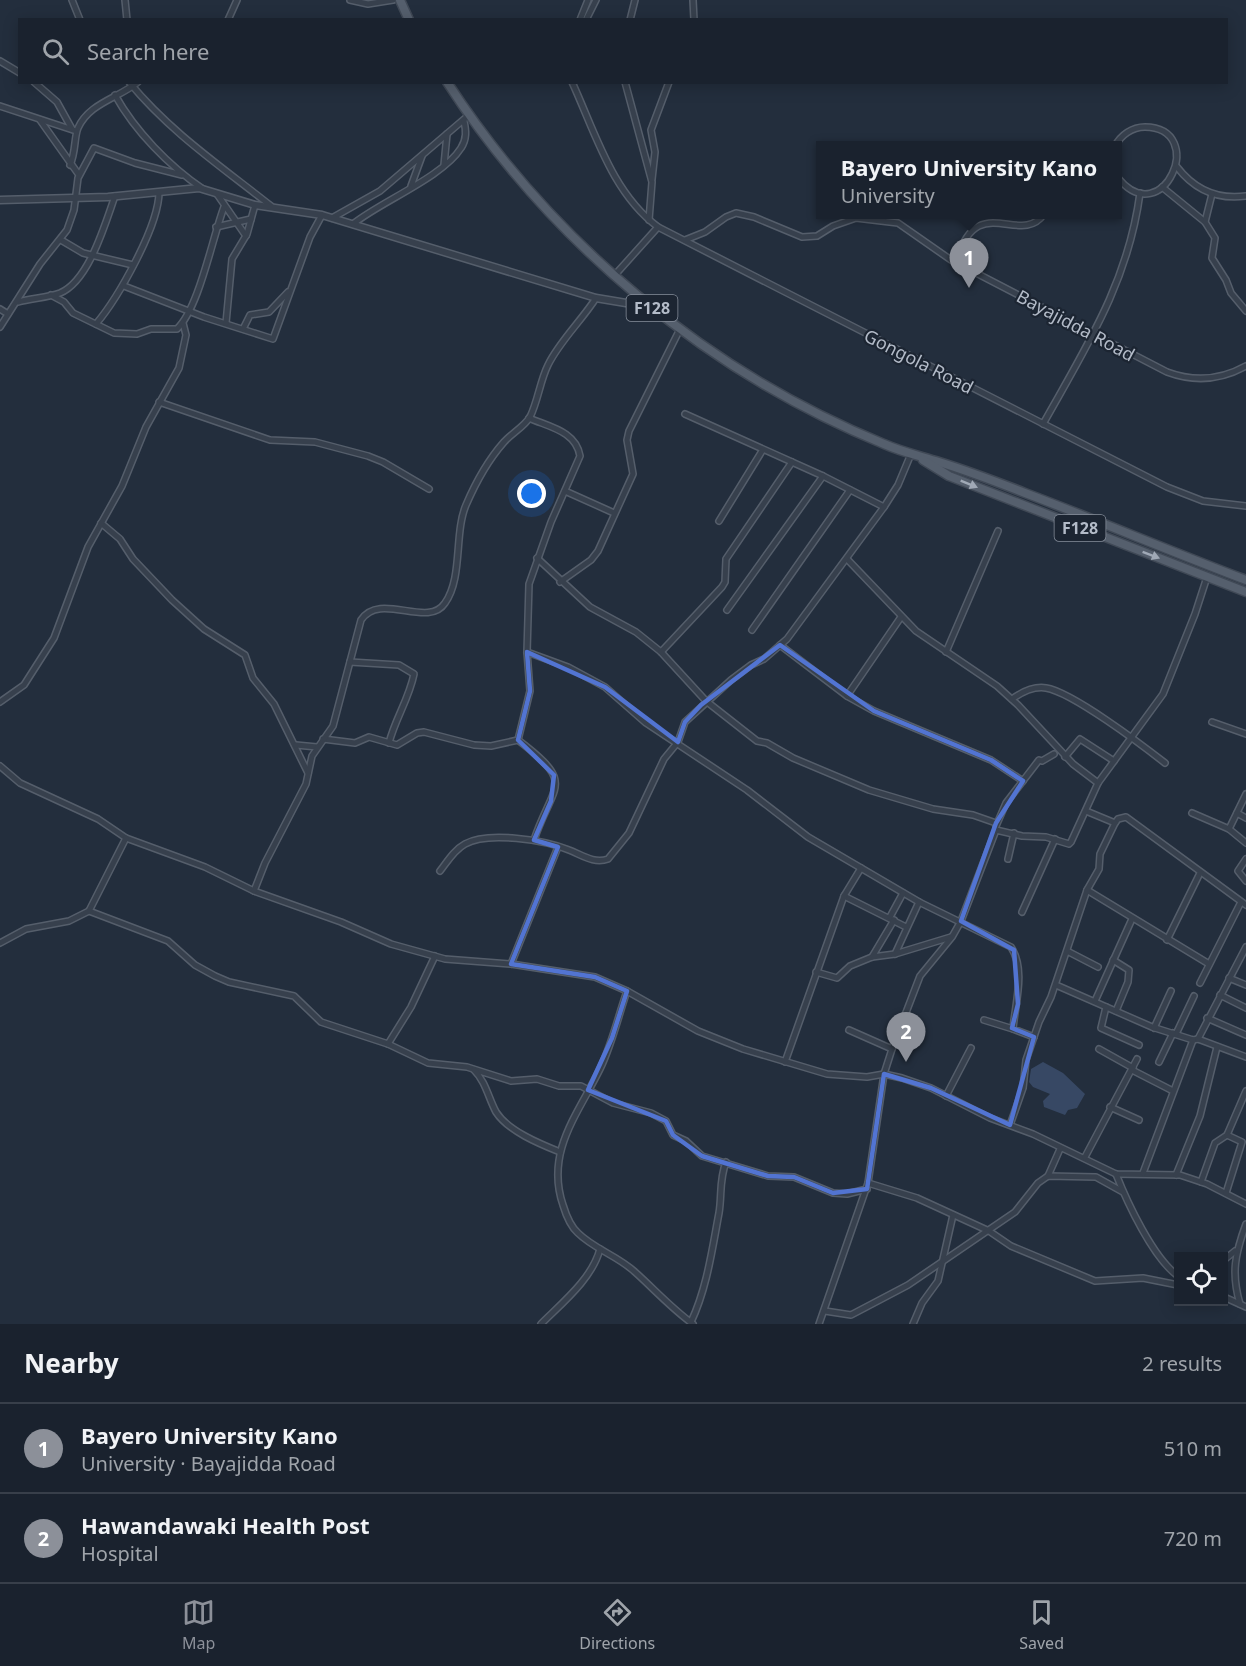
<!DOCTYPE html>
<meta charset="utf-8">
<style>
:root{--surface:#1a222e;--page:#272f3a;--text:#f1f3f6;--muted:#9fa4aa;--line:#383f4a;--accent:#8c9099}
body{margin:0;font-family:"Noto Sans",sans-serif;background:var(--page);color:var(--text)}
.controls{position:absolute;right:18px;bottom:18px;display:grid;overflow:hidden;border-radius:0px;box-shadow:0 3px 15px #0003}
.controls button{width:54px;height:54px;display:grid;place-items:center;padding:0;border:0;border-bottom:2px solid var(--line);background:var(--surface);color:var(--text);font:30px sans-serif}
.you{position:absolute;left:532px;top:494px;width:21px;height:21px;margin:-15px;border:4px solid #fff;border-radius:50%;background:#1a73e8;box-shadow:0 0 0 9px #1a73e833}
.badge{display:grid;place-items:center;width:39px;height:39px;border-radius:50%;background:var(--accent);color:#fff;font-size:20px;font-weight:700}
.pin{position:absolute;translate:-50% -50px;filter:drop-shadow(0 2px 3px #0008)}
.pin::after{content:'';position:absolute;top:32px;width:21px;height:18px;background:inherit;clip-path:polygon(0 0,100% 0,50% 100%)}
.popup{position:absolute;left:816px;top:141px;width:306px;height:78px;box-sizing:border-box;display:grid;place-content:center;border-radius:0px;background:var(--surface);filter:drop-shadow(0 2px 4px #0005);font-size:20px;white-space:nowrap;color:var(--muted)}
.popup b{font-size:22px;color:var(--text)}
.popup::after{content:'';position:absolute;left:50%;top:100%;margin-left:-12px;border:12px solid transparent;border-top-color:var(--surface)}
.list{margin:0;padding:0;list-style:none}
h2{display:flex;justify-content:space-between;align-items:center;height:78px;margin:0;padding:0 24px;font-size:26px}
h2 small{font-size:20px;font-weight:400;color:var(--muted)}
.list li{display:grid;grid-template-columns:39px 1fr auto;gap:18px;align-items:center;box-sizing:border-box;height:90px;padding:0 24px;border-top:2px solid var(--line)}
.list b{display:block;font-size:22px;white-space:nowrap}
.list p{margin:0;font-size:20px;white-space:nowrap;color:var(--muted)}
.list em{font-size:20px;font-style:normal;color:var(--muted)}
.icon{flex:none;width:33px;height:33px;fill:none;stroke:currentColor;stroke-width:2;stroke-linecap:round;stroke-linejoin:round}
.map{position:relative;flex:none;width:1246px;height:1324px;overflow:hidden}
.search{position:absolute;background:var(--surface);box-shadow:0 3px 15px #0003;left:18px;right:18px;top:18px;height:66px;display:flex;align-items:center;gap:15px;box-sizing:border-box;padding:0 21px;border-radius:0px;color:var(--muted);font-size:22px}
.sheet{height:258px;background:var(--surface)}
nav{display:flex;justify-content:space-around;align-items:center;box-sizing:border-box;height:84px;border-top:2px solid var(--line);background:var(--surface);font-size:16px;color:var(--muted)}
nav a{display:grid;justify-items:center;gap:3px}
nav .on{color:var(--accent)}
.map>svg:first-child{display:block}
.water{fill:#374864}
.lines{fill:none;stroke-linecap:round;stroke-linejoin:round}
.minor-casing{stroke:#555e6b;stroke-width:8}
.tertiary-casing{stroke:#555e6b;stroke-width:9}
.primary-casing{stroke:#404956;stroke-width:11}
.minor{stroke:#37404d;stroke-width:5}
.tertiary{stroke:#37404d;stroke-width:6}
.primary{stroke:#555f6d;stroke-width:8}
.oneway{fill:#a0a9b6}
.marked{fill:none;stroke:#5274d2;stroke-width:4.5;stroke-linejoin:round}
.labels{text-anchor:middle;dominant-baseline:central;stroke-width:4.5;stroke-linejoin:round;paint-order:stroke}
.shield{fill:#1c2532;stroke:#868e9b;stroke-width:1.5}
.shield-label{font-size:16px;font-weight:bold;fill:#b3bbc8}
.street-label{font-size:18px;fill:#b3bbc8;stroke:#1c2532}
</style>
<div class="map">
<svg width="1246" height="1324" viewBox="0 0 1246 1324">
<rect width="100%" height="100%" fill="#232e3d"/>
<path class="water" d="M1043,1062L1063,1073L1085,1094L1077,1108L1068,1110L1065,1115L1044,1107L1043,1101L1050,1094L1033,1087L1029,1082L1031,1069Z"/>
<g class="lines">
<defs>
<g id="minor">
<path d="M72,0L80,20"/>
<path d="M125,0L127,20"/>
<path d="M350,0L368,4L393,0"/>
<path d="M693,0L694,20"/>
<path d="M228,20L237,0"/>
<path d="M580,20L588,0"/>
<path d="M586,20L596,0"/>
<path d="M630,20L635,0"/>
<path d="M0,61L20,73"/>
<path d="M34,82L57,102L72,129"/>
<path d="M129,82C170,132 222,167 271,206"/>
<path d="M572,82C595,132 612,193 658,227"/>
<path d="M625,82L652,182L649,220"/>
<path d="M115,95C135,131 169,166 203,189"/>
<path d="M0,106L76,131"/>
<path d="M40,120L79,175"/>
<path d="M1115,146C1121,135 1132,127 1145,127C1209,128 1163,233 1118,178"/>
<path d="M70,165C76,152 74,137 78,128C89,103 119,98 138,82"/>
<path d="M444,165L447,134"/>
<path d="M1177,167C1194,189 1217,200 1246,196"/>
<path d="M652,179L655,152L651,130L669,82"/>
<path d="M411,186L422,156"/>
<path d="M1162,187L1205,222"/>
<path d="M217,194L246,236"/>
<path d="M1212,194L1205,222L1215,238L1212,258L1226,280L1231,293L1246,311"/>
<path d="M332,218L380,191L469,115"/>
<path d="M353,224C380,202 443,177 461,148C467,139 466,130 464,121"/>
<path d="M216,227L251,219"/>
<path d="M61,240L83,253L133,265"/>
<path d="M685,240L705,232L726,217L736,213L754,217L802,237L817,236L833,226L856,218L898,223L951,260L1167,372C1194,382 1221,380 1246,366"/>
<path d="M956,263C976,188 1020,248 1044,214"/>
<path d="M614,276L658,227L1167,487L1203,501L1246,506"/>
<path d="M124,286L204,317L273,339L310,237L322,215"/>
<path d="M51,295L64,302L73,313L114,333L137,334L151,329H177C199,308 212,239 224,207"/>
<path d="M18,302C31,298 47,298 60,293C89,281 105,224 115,196"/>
<path d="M0,309L8,314"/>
<path d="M226,323L232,259L247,234L255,205"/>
<path d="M96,324C118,298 159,226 159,192"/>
<path d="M0,327L40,264L67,230L74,210L78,178L94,148L135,163L182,175"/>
<path d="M243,329L250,315L269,312L288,292"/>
<path d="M159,402L270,440L315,442L368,456L383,462L429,489"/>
<path d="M685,414L823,476L884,507"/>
<path d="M1043,424C1086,347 1128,283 1140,193"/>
<path d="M565,491L614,513"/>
<path d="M719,521L762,451"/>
<path d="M101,523L120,539L133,559L172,600L204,629L245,655L253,678L274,704L308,773"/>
<path d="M537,558L590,607L636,632L661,652L706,701L757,741L767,743L793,758L869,790L933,809L973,815L996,823"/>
<path d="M847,559L916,631L997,686L1018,705L1073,764L1098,783"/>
<path d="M560,582L591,560L598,551L633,474L627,440L629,431L680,329"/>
<path d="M727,610L823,476"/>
<path d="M752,630L850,490"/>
<path d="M780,645L847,696L874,711L991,760L1023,781"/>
<path d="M527,652L568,667L605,687L646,723L747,790L808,837L919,902L1011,947C1026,970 1015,1004 1013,1029L1034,1037"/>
<path d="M661,652L722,587L725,582L726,559L792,462"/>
<path d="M946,652L998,531"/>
<path d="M350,662L399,665L414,674C409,699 395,719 389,743"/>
<path d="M847,696L901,617"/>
<path d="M1012,699C1022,692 1034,686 1046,688C1072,692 1142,745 1165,763"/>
<path d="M0,702L24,685L54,638L88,547L122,486L146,427L179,368L186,335L183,323"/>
<path d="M1212,722L1246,734"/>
<path d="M323,739L355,743L369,737L397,745L417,733L424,732L474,745L491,746L518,740"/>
<path d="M518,740L530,691L527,652L529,584L551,522L580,456C576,431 549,427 529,418"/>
<path d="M518,740C577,785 553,783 534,840"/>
<path d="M296,745L317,747"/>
<path d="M1065,757L1080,739L1114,761"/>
<path d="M0,766L20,783L98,819L126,838L205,867L254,891L341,922L391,944L445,959L511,964L595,977L627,991L698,1031L743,1049L827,1074L867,1077L884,1074L902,1078L931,1088L990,1118L1033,1134L1116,1174L1180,1175L1207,1184L1246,1204"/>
<path d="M1086,811L1115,823L1118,819L1126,817L1246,905"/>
<path d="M1192,813L1229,829L1246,843"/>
<path d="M1237,813L1246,818"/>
<path d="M996,826L1006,803L1039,760L1042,761L1054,754"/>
<path d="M1229,829L1246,794"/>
<path d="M1008,859L1014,833"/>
<path d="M1246,859L1238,871L1246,881"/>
<path d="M440,871C447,862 454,850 465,844C488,831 545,840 569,850C582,855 594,864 608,859L629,833L664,759L678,742L685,722L731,680L751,665L764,659L787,639L884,507L898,485L911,454"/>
<path d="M1087,890L1209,964"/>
<path d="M254,891L265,863L306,784L312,756L333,726L361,620C380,591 428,629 445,603C463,578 454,533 466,505C475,484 489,459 504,442C511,434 525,426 530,417C538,401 540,381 548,365C559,342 582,320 596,298"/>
<path d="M844,896L906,927"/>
<path d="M89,911L168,941L195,965L215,976L229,982L294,996L321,1022L388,1044L428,1063L467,1067L511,1081L537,1079L559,1086H581L613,1103L651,1113L666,1121L673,1135L686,1141L702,1156L768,1176L794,1177L833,1193L847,1194L867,1189"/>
<path d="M1022,912L1055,839"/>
<path d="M890,917L903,893"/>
<path d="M1167,940L1200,873"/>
<path d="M0,943L26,929L69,921L89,911L126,838"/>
<path d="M1067,951L1098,967"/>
<path d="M895,954L919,902"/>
<path d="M872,957L894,920"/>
<path d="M1113,960L1129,970L1128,982L1116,1011"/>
<path d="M511,964L558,847"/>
<path d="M816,972L837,978L850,966L872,957L895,954L951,937"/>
<path d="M1229,978L1246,985"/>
<path d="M1200,983L1241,902"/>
<path d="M1056,985L1152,1027L1193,1040L1198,1039L1246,1057"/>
<path d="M627,991C618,1017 612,1044 600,1069C578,1114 545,1152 563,1205C566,1215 570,1226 578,1233C594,1249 618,1256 635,1272C654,1289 671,1308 693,1324"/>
<path d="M1220,995L1246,1008"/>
<path d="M1095,1001L1132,919"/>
<path d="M1106,1007L1101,1028L1139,1045"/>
<path d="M1207,1018L1246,1035"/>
<path d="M984,1020L1013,1029"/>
<path d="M1154,1028L1171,991"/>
<path d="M849,1030L892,1049"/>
<path d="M1176,1034L1194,996"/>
<path d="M1198,1039L1246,947"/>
<path d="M388,1044L411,1007L435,956"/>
<path d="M1099,1049L1133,1068"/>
<path d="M785,1062L844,896L861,868"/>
<path d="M1159,1062L1173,1033"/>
<path d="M474,1070C486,1082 488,1097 496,1112C508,1131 540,1144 560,1152"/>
<path d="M1132,1070L1173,1091"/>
<path d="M946,1096L971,1048"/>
<path d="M1110,1107L1139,1120"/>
<path d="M1010,1125L1023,1088L1026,1060L1039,1022L1051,997L1087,890L1099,869L1100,854L1115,823"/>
<path d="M1085,1157L1137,1059"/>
<path d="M1143,1173L1193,1040"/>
<path d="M1116,1174C1127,1202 1153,1258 1178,1276"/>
<path d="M1176,1175L1200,1116L1217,1047"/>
<path d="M1048,1176L1060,1149"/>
<path d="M1201,1182L1215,1143L1227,1135L1246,1091"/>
<path d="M868,1183L917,1198L989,1231L1011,1246L1095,1281L1143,1278L1178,1285"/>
<path d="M1226,1193L1242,1142L1227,1135"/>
<path d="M1224,1260L1235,1251"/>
<path d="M1224,1297L1246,1307"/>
<path d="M1240,1304C1231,1273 1235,1254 1246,1224"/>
<path d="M825,1311L851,1315L908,1285L1015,1212L1038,1183L1048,1176L1096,1177L1123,1192"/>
<path d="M691,1322C707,1288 712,1250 719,1213C722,1195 719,1180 726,1162"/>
<path d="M541,1324C562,1303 592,1279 600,1249"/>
<path d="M819,1324L868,1183L884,1074L892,1049L920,976L952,937L961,921L996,830L1022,836L1046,837L1069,844L1071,842L1098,783L1163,694L1195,614L1207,577"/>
<path d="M913,1324L922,1303L938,1281L953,1215"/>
</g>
<path id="tertiary" d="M0,200L108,197L199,188L255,205L322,215L596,298L626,303L637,296"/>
<g id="primary">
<path d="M400,0L409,20"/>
<path d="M447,82C551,242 707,372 884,444C902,452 920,456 939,462C968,471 997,482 1025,493C1099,521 1172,552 1246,580"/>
<path d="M923,460L949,476L1246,592"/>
</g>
</defs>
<use href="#minor" class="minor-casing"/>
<use href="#tertiary" class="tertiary-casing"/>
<use href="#primary" class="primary-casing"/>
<use href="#minor" class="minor"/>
<use href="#tertiary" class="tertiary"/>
<use href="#primary" class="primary"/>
</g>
<defs><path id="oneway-solid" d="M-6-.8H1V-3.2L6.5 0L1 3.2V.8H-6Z" transform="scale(1.5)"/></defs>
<g class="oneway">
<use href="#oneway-solid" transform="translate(969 484) rotate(22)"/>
<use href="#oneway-solid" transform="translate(1151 555) rotate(21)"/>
</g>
<path class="marked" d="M780,645L874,711L991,760L1023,781L996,823L961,921L1014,950L1018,1004L1012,1028L1034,1037L1010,1125L931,1088L884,1074L867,1189L833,1193L794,1177L768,1176L702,1156L673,1135L666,1121L588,1090L612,1038L627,991L595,977L511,964L558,847L534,840L551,801L554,775L518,740L530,691L527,652L605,687L678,742L685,722L701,705Z"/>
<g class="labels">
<g class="shield">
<rect x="626.5" y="295" width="51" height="26" rx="4.5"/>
<rect x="1054.5" y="515" width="51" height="26" rx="4.5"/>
</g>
<g class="shield-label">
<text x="652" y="308">F128</text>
<text x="1080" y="528">F128</text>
</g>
<g class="street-label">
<text transform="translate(1076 325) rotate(28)">Bayajidda Road</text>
<text transform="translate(919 361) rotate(27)">Gongola Road</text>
</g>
</g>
</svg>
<div class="controls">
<button><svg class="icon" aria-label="locate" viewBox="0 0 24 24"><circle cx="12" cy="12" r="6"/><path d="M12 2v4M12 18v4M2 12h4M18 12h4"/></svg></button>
</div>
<div class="you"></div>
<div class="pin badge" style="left:969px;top:288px">1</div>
<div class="popup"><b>Bayero University Kano</b>University</div>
<div class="pin badge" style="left:906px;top:1062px">2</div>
<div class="search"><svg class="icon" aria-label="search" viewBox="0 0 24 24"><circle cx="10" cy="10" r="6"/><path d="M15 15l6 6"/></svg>Search here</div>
</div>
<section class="sheet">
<h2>Nearby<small>2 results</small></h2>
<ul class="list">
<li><span class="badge">1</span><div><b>Bayero University Kano</b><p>University · Bayajidda Road</p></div><em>510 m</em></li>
<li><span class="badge">2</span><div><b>Hawandawaki Health Post</b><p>Hospital</p></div><em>720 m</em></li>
</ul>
</section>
<nav>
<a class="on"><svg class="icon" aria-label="map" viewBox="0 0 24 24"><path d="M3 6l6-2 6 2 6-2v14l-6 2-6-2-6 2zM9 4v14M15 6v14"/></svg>Map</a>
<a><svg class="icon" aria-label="directions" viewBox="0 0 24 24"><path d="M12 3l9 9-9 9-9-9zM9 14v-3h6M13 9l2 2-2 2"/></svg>Directions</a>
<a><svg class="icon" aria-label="saved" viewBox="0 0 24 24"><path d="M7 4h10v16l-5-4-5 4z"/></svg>Saved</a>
</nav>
